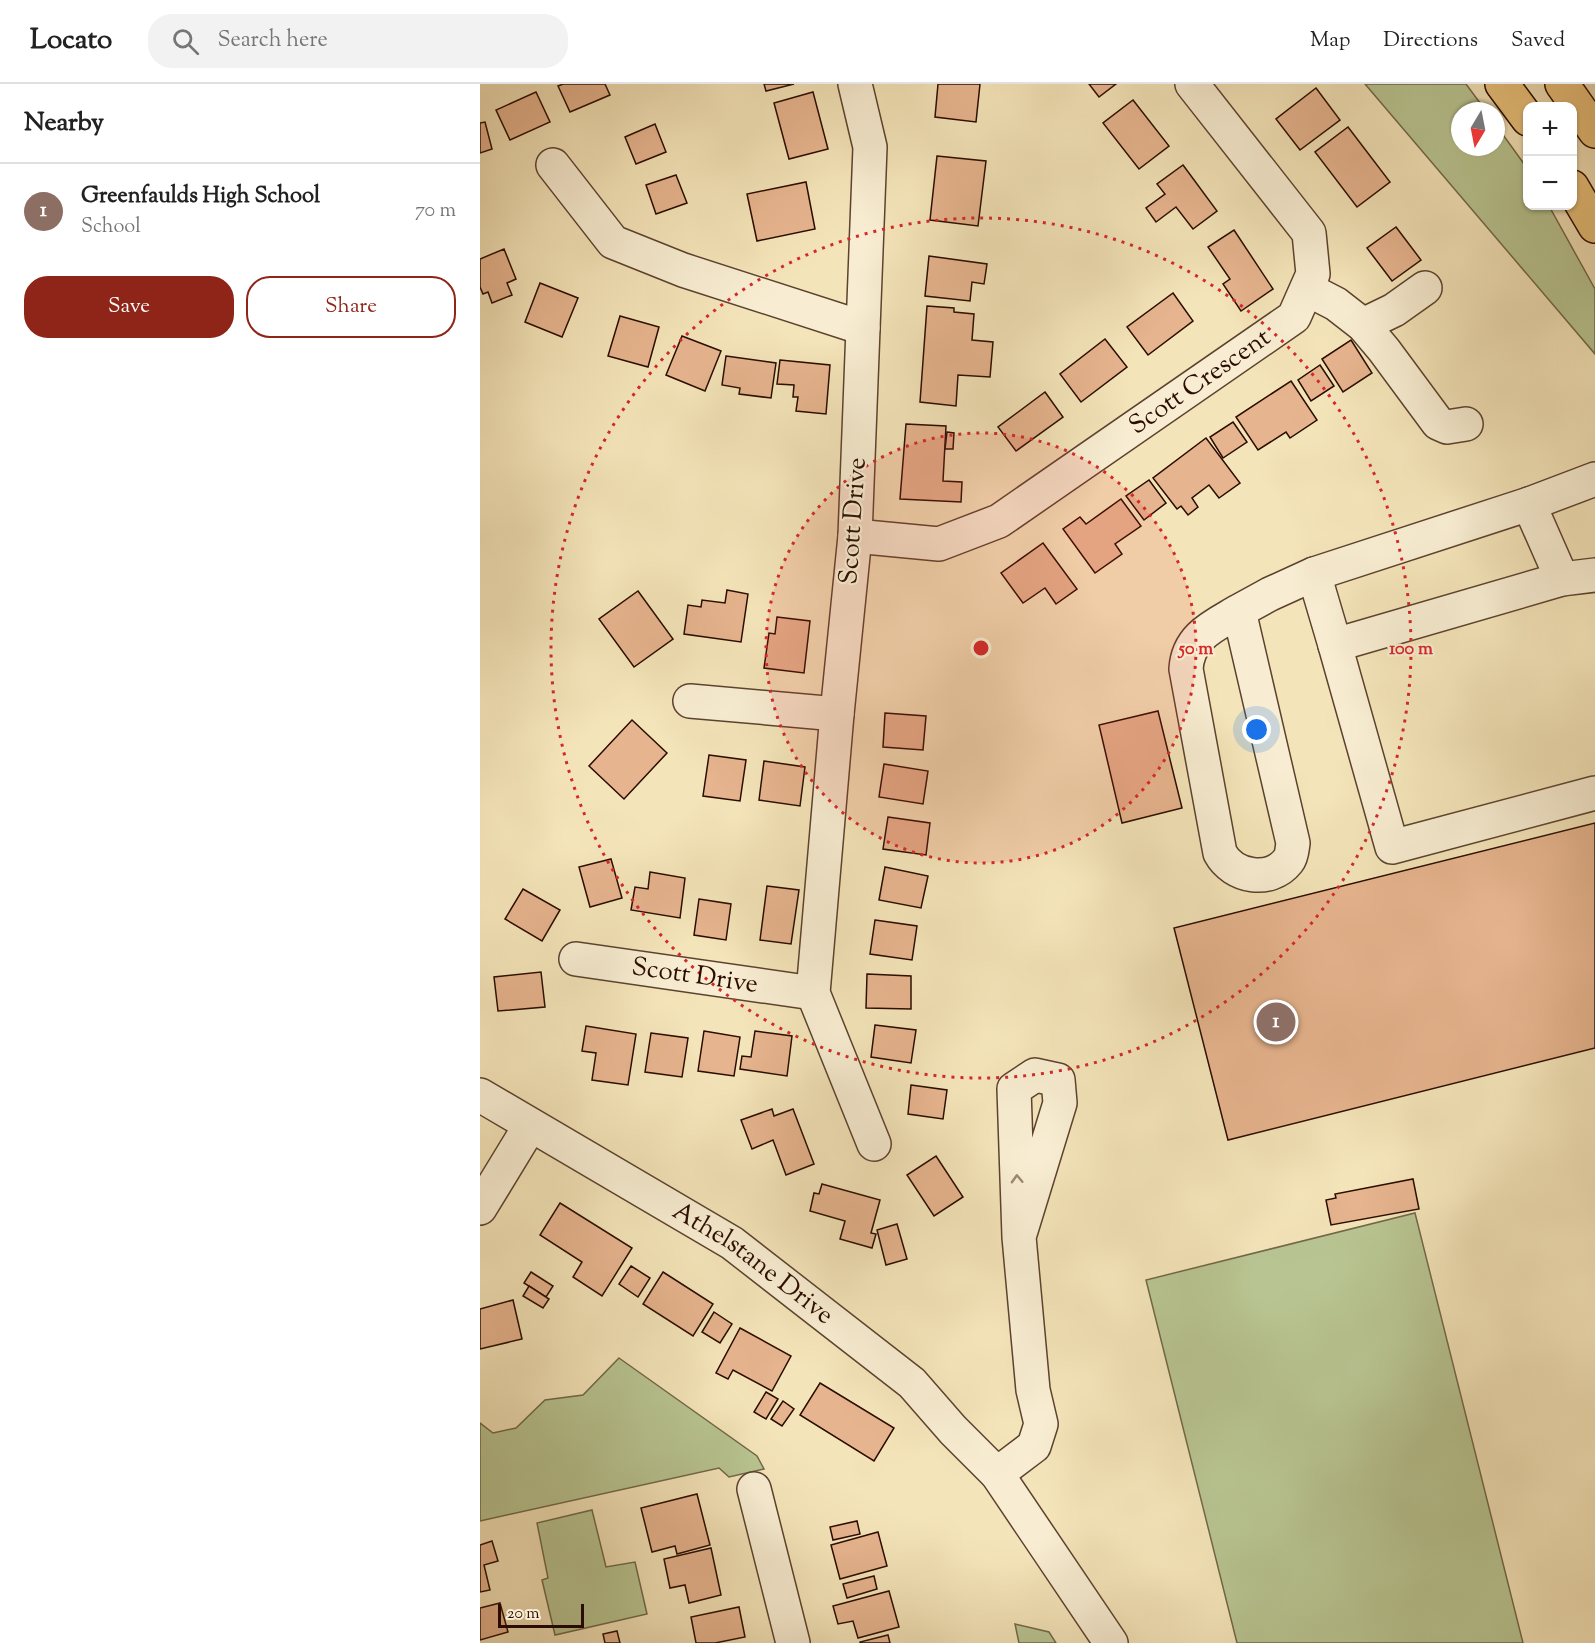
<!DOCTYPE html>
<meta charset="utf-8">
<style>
:root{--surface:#fff;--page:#f2f2f2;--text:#222;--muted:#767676;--line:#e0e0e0;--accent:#8f2418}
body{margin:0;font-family:"Sorts Mill Goudy",serif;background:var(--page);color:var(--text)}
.controls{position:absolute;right:18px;top:18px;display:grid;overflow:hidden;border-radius:12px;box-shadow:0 2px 4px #0004}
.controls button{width:54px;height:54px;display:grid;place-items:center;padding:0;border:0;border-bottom:2px solid var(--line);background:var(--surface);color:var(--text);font:30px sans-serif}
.compass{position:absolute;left:971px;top:18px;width:54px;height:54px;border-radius:50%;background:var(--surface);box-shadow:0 2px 4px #0004;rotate:190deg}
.scale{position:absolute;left:18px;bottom:15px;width:86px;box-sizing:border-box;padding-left:6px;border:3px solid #2a0c00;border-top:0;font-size:16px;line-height:21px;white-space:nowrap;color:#2a0c00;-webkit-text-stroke:4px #f8edd2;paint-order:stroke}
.you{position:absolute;left:777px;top:646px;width:21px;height:21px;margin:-15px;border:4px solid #fff;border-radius:50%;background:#1a73e8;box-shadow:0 0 0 9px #1a73e833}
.badge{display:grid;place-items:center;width:39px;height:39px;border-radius:50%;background:var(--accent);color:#fff;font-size:20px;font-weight:700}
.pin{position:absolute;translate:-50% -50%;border:3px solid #fff;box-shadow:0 2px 6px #0006}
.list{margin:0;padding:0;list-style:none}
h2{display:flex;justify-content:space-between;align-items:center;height:78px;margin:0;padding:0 24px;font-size:26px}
h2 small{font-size:20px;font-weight:400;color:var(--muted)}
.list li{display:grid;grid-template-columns:39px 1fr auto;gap:18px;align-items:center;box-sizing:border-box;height:96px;padding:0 24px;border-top:2px solid var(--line)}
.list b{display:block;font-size:22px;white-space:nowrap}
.list p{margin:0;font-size:20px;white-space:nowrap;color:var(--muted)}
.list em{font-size:20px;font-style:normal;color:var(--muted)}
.actions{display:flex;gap:12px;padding:18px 24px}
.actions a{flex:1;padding:14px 0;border:2px solid var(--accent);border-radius:24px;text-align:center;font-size:21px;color:var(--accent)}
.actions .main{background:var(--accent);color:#fff}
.icon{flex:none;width:33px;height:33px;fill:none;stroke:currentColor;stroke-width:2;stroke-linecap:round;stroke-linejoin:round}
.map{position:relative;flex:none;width:1115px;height:1559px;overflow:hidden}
header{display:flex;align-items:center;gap:36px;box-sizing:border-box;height:84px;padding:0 30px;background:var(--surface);border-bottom:2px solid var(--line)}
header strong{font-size:28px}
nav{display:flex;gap:33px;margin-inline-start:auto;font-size:21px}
.search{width:420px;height:54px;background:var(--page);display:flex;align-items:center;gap:15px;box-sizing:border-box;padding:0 21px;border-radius:24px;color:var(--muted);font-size:22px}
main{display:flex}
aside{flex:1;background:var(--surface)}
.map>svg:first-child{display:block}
.green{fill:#b8c592;stroke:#716849;stroke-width:1.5}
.building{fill:#e6b48e;stroke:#2a0c00;stroke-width:1.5}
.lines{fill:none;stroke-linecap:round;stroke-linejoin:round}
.minor-casing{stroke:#5c422e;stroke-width:36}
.major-casing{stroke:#2a0c00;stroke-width:36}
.minor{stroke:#f8edd2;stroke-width:33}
.major{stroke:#eac27c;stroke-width:33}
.oneway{stroke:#9b8874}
.ring{fill:none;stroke:#d62828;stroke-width:3;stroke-dasharray:3 6}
.labels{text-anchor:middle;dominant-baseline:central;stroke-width:4.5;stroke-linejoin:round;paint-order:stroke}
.street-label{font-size:26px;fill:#2a0c00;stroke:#f8edd2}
.centre{fill:#d62828;stroke:#f8edd2;stroke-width:3}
.ring-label{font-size:18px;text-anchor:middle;font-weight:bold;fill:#d62828;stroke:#f8edd2;stroke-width:4.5;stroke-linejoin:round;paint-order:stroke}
</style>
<header>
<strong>Locato</strong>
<div class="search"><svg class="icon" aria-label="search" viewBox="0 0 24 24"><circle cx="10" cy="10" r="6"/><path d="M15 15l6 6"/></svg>Search here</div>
<nav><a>Map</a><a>Directions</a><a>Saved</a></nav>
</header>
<main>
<aside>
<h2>Nearby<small></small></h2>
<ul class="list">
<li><span class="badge" style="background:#8d6e63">1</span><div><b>Greenfaulds High School</b><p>School</p></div><em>70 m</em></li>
</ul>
<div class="actions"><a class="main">Save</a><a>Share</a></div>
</aside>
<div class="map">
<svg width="1115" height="1559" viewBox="0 0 1115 1559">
<rect width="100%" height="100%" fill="#f4e4b9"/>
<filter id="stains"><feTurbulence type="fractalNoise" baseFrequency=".00333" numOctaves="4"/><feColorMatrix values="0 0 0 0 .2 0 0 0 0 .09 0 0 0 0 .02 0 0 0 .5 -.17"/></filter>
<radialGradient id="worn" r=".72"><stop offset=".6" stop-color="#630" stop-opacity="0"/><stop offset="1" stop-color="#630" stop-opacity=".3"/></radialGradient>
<g class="green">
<path d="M885,0H986L1006,27H980V63H1016V41L1047,84L1048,122H1069L1115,205V270Z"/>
<path d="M935,1129L1043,1559H757L666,1196Z"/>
<path d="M139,1274L277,1372L284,1385L249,1393L239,1384L0,1437V1339L13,1349L36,1344L65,1316L103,1311Z"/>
<path d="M112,1426L126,1483L155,1478L167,1530L75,1551L62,1496L68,1494L57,1439Z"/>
<path d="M535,1540L569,1548L576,1559H539Z"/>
</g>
<g class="building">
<path d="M83,0H125L130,11L90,28L78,2Z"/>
<path d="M284,0H314L286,7Z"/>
<path d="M458,0H500L496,38L455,33Z"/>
<path d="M609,0H636L619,13Z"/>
<path d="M836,4L860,36L820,66L796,35Z"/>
<path d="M56,8L70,38L30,56L16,26Z"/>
<path d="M333,8L348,65L309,75L294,19Z"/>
<path d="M653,16L689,62L659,85L623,39Z"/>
<path d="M5,38L12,65L0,69V39Z"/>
<path d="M175,40L186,68L156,80L145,53Z"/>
<path d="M868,43L910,98L877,123L835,68Z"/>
<path d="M457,72L506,77L498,142L450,136Z"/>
<path d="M703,81L737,127L713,145L696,123L676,138L666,124L685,110L677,100Z"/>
<path d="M196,91L207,119L176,130L166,101Z"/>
<path d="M326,98L335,145L277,157L267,110Z"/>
<path d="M916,143L941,176L912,197L887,164Z"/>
<path d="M754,146L793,205L761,227L743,200L750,195L728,163Z"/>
<path d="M24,165L36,195L27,199L32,211L12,219L8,208L3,210L0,203V175Z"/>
<path d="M449,172L507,180L504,200L492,198L490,217L445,212Z"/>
<path d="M60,199L98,214L82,253L45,238Z"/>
<path d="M693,209L713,237L668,271L647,243Z"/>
<path d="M447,222L474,224V228L494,230L492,256L513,258L510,293L478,291L476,322L440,318Z"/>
<path d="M140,232L179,243L168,283L128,272Z"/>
<path d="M202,252L241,267L225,307L186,291Z"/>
<path d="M625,255L647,283L601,318L580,290Z"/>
<path d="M871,256L892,289L863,308L842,275Z"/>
<path d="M246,272L296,279L291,314L259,310L260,304L242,301Z"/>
<path d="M300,276L350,281L346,330L316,327L318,313H313L314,301L297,300Z"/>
<path d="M840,281L854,302L831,317L818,296Z"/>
<path d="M811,297L837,336L810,354L806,348L778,366L756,333Z"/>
<path d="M565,308L583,333L536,367L518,343Z"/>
<path d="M753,338L767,358L743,374L730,353Z"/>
<path d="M426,340L466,342L463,397L482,398L481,418L420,415Z"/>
<path d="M467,348L474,349L473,365H465Z"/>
<path d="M726,354L760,399L739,414L729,401L712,414L718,423L708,431L701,422L697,425L673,394Z"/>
<path d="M669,396L686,419L664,436L646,412Z"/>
<path d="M641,415L661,442L635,460L642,470L615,489L583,445L600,433L606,440Z"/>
<path d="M563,459L597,505L576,520L565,504L543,519L521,489Z"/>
<path d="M247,506L268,510L261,558L204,550L208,521L221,523L222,516L245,519Z"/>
<path d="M158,507L193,555L154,583L119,535Z"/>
<path d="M297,533L330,537L324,589L284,584L289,549L295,550Z"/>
<path d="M678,627L702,724L642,739L619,641Z"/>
<path d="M405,629L446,632L443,666L403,663Z"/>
<path d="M152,636L187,669L144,715L109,682Z"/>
<path d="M229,671L266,676L260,717L223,712Z"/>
<path d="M284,677L325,683L320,722L279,716Z"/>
<path d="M404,680L448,687L443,720L399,713Z"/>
<path d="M408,733L450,739L446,771L403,765Z"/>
<path d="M1115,739V964L748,1056L694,844Z"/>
<path d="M131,775L142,814L110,823L99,783Z"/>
<path d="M405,783L448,792L441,824L399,816Z"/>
<path d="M170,788L205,794L200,834L151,826L155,803L168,805Z"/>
<path d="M287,802L319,806L311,860L280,856Z"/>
<path d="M43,805L80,826L62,857L25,835Z"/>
<path d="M219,815L251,820L246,856L214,851Z"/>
<path d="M395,836L437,842L432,876L390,870Z"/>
<path d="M61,888L65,923L18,927L14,893Z"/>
<path d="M387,890L431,892V925L386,924Z"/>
<path d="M395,941L436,946L431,979L391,973Z"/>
<path d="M106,942L156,950L148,1001L112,996L116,969L102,967Z"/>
<path d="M224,947L260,953L254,992L218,987Z"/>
<path d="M275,947L312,952L307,992L260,985L262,972L271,973Z"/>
<path d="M171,949L208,954L202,993L165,988Z"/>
<path d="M431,1001L467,1006L463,1035L428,1030Z"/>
<path d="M292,1025L294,1032L313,1025L334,1080L306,1091L293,1056L272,1065L261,1036Z"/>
<path d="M456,1072L483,1113L454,1132L427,1091Z"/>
<path d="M933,1095L939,1125L851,1141L846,1116L856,1114L855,1110Z"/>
<path d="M342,1100L400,1116L391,1149L396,1150L392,1164L360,1155L365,1137L330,1127L334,1109L339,1110Z"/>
<path d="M80,1119L152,1164L122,1212L93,1193L102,1178L60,1151Z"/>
<path d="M417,1140L427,1175L406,1181L397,1146Z"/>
<path d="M151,1182L170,1194L158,1213L139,1200Z"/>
<path d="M51,1188L73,1202L66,1213L44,1199Z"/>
<path d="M183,1188L233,1220L213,1252L163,1220Z"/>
<path d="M49,1202L69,1215L63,1224L43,1212Z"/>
<path d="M33,1216L42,1255L0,1265V1225Z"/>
<path d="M234,1228L252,1240L240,1259L222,1248Z"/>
<path d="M260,1244L311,1272L292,1307L253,1286L248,1295L236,1289Z"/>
<path d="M340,1299L414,1344L394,1377L320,1331Z"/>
<path d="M286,1308L298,1315L286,1335L274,1328Z"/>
<path d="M303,1317L314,1325L302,1342L291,1335Z"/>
<path d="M217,1410L230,1461L197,1470L195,1462L172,1468L161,1424Z"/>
<path d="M377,1437L380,1450L353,1456L350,1443Z"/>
<path d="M398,1448L407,1482L360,1495L351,1461Z"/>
<path d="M12,1457L18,1477L4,1481L10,1506L0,1508V1461Z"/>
<path d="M231,1464L241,1511L209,1519L205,1501L190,1504L184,1475Z"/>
<path d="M394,1492L397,1505L367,1514L363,1500Z"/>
<path d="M409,1507L419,1543L378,1554L373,1537L358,1540L353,1522Z"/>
<path d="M20,1519L28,1548L0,1556V1524Z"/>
<path d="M259,1523L265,1553L235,1559H216L211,1533Z"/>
<path d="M137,1547L140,1559H125L123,1550Z"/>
<path d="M408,1551L410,1559H380V1558Z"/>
</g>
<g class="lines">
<defs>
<g id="minor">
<path d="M375,0L390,63L375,452L357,630L333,909L394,1060"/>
<path d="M73,81L133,158L203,186L383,244"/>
<path d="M827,205L856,220L883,241L904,266L958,339L967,343L986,340"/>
<path d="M883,241L914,226L945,204"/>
<path d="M1049,420L1082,495"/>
<path id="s1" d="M375,452L459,460L519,437L814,233L833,190L829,149L712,0"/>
<path d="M834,490L855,561"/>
<path d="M1115,491L1082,495L855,561L912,763L1115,709"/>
<path d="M759,527C734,542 708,552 706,585L740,769C753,793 790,800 808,777C812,772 812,765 813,759L759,527L790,510L834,490L1049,420L1115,395"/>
<path d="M210,617L357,630"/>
<path id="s2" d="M96,875L333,909"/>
<path id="s3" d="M0,1011L252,1159L432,1299L473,1346L517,1390L631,1559"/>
<path d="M0,1124L50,1042"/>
<path d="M517,1390L554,1362L561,1340L553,1306L539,1153L534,1005L555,991L578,996L580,1019L539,1153"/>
<path d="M274,1405L313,1559"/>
</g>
<g id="major">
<path d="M1022,0L1048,35"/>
<path d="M1082,0L1115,47"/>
<path d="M1092,103L1115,142"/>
</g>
</defs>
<use href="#minor" class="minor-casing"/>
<use href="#major" class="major-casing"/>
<use href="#minor" class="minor"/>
<use href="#major" class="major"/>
</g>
<defs><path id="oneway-chevron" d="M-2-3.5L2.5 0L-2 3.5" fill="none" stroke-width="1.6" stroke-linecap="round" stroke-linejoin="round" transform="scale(1.5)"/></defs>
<use class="oneway" href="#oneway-chevron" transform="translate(537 1095) rotate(-92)"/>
<circle cx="501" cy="564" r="215" fill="#d62828" fill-opacity=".12"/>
<g class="ring">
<circle cx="501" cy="564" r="215"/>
<circle cx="501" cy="564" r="430"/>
</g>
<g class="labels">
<g class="street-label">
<text stroke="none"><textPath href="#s1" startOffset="393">Scott Crescent</textPath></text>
<text transform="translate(374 437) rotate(-86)">Scott Drive</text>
<text stroke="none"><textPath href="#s2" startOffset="120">Scott Drive</textPath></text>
<text stroke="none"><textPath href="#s3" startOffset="321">Athelstane Drive</textPath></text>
</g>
</g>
<circle cx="501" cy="564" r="9" class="centre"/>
<g class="ring-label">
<text x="716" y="570">50 m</text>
<text x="931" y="570">100 m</text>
</g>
<rect width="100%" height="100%" filter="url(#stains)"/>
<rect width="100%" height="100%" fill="url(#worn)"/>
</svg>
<div class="controls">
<button>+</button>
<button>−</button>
</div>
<svg class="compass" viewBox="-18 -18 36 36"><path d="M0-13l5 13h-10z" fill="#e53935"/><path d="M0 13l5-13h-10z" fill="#767676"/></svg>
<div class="scale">20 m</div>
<div class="you"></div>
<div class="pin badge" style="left:796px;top:938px;background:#8d6e63">1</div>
</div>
</main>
